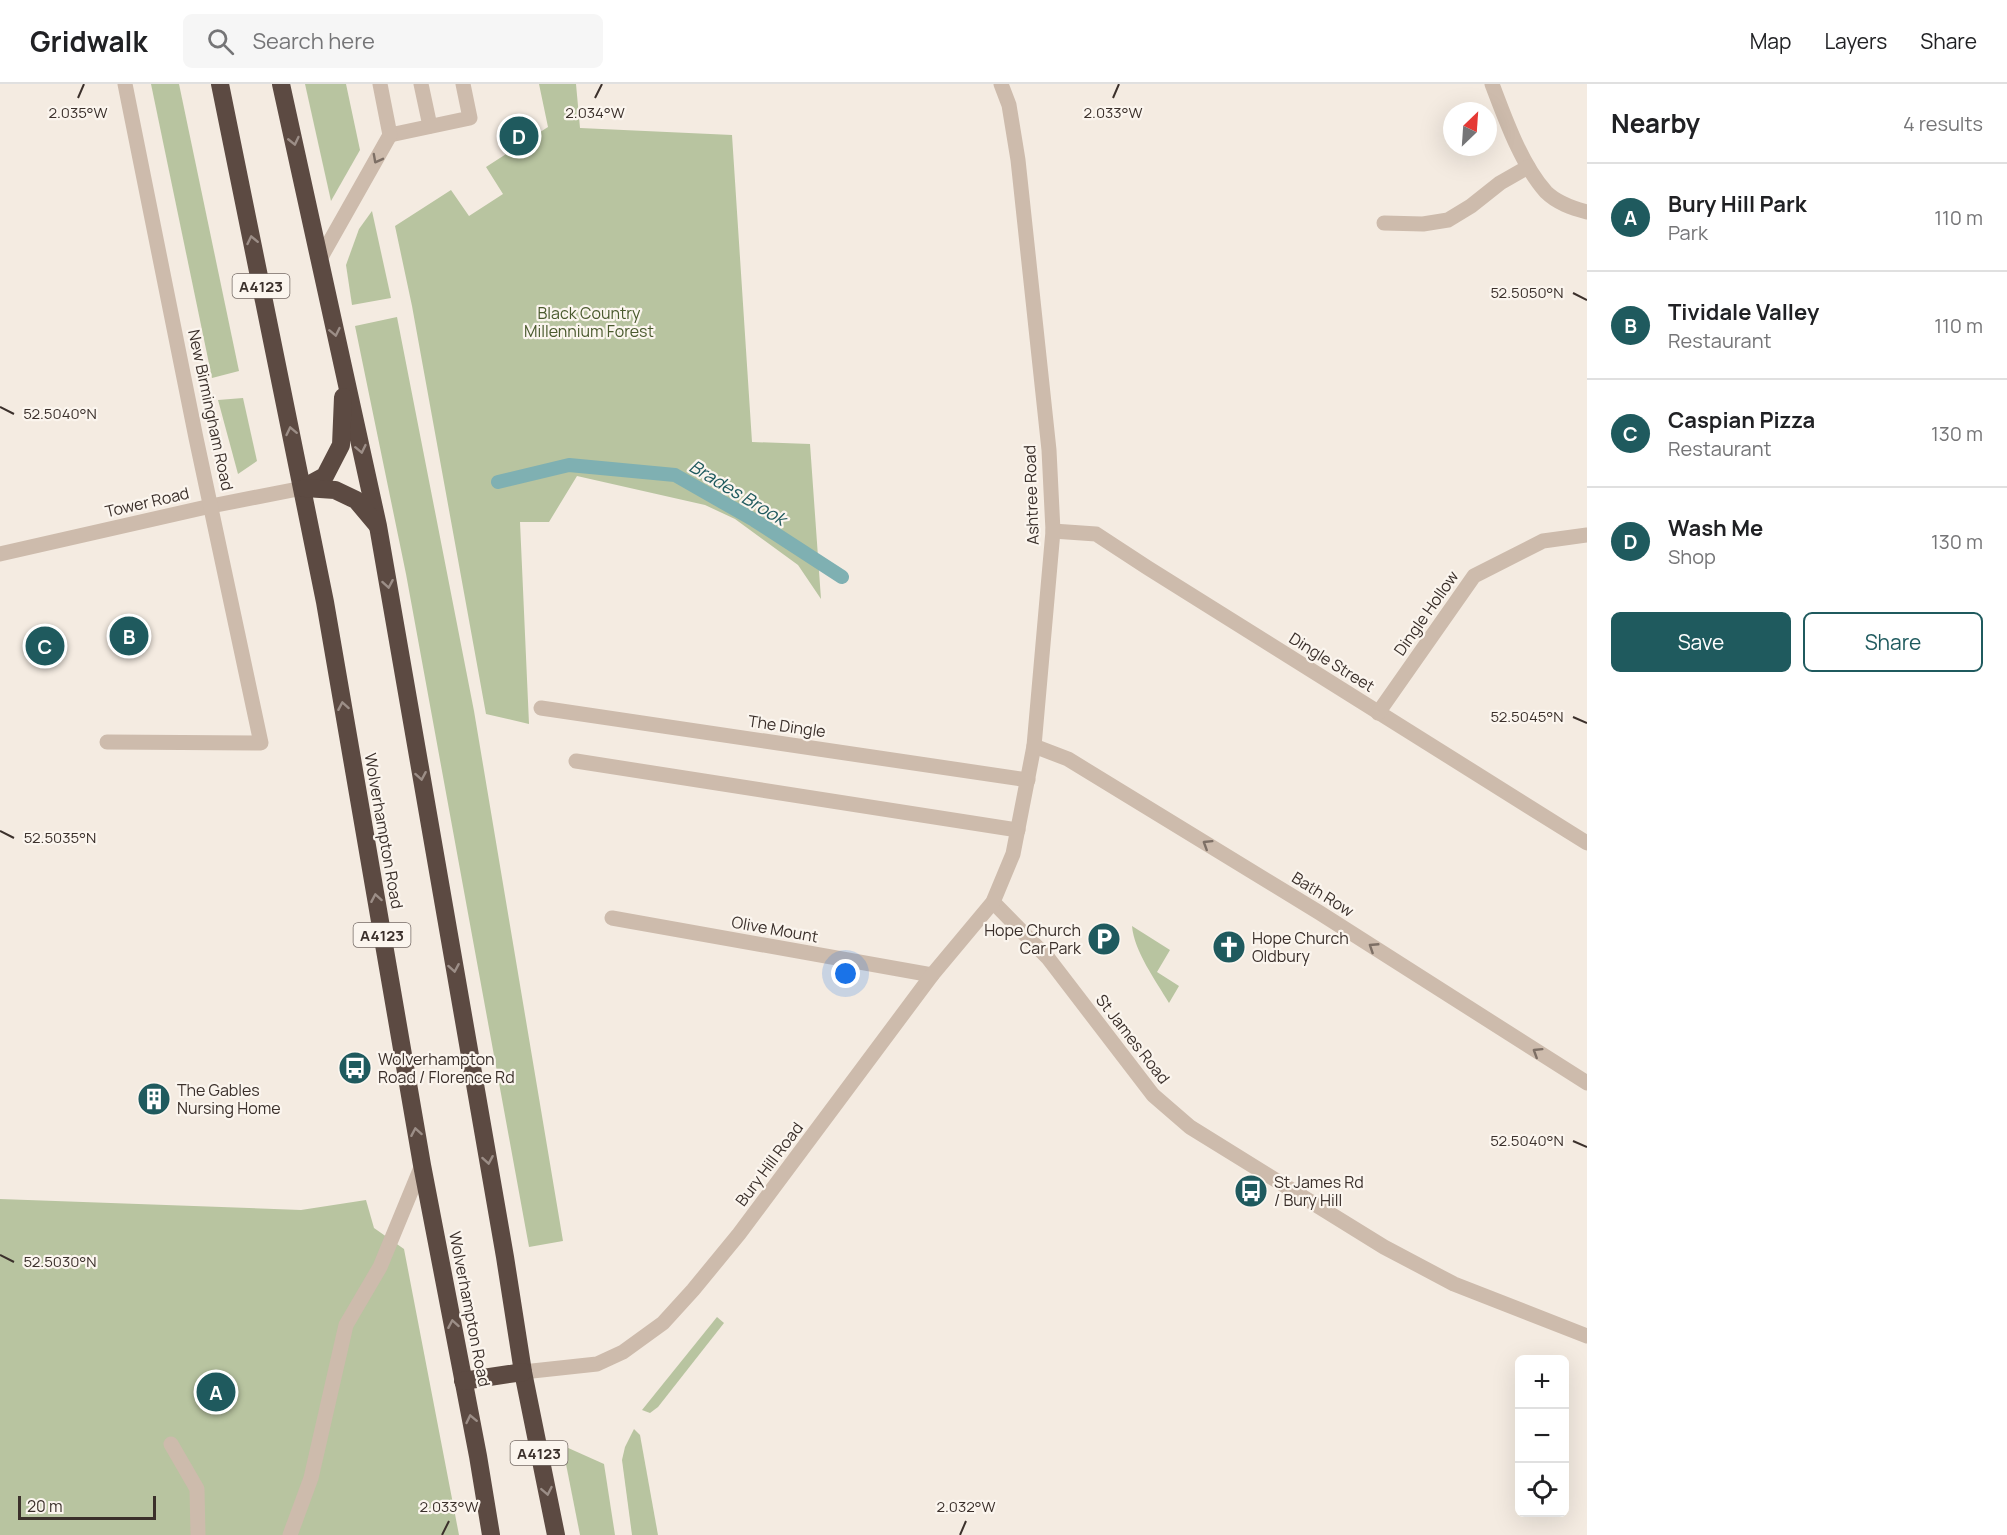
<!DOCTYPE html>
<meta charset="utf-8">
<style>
:root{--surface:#fff;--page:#f6f6f6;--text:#202124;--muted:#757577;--line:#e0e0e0;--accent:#1f5a5e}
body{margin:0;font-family:Manrope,sans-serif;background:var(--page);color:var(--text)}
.controls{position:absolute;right:18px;bottom:18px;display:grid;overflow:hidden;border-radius:9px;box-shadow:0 6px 24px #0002}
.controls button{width:54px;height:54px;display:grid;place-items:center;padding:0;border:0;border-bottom:2px solid var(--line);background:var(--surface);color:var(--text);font:30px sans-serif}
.compass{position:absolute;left:1443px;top:18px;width:54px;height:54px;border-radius:50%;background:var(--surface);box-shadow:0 6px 24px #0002;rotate:25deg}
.scale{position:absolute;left:18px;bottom:15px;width:138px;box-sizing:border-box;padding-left:6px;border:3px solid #3b302b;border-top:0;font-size:16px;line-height:21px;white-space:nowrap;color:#3b302b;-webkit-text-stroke:4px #fbf5ee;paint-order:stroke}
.you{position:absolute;left:846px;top:890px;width:21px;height:21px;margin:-15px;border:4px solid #fff;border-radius:50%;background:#1a73e8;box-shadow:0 0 0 9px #1a73e833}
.badge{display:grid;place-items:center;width:39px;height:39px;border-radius:50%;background:var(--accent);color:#fff;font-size:20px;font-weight:700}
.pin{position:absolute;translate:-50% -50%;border:3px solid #fff;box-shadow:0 2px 6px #0006}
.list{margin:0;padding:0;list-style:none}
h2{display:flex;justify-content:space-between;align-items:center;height:78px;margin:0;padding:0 24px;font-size:26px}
h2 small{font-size:20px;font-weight:400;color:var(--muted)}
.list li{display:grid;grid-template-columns:39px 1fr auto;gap:18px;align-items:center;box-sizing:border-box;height:108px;padding:0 24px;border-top:2px solid var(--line)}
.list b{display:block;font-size:22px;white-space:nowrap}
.list p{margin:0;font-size:20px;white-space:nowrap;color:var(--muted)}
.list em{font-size:20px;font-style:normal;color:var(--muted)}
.actions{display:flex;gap:12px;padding:18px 24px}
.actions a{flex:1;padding:14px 0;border:2px solid var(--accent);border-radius:9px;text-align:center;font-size:21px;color:var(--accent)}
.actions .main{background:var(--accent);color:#fff}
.icon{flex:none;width:33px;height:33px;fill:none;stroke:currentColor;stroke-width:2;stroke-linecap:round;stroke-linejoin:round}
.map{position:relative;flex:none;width:1587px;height:1451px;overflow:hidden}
header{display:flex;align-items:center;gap:36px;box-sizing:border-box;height:84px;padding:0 30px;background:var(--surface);border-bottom:2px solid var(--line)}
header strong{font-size:28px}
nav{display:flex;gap:33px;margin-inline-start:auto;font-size:21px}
.search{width:420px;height:54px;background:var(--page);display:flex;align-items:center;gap:15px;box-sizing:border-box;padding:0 21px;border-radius:9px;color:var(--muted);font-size:22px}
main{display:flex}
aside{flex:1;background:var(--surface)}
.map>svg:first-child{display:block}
.green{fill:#b8c4a0}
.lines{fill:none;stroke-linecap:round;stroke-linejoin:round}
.stream{stroke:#7fb0b2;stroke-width:14}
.minor{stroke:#cdbbac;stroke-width:15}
.highway{stroke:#5c4a42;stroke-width:18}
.oneway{stroke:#9c8e87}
.oneway2{stroke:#7d6f65}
.ticks{fill:none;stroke:#3b302b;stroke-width:2}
.labels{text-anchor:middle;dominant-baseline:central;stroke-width:4.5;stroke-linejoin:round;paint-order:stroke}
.shield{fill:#fbf5ee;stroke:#756b66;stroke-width:1.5}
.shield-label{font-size:15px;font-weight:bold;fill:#3b302b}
.park-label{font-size:16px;fill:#4a5a2e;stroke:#fbf5ee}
.street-label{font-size:16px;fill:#3b302b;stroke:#fbf5ee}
.poi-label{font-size:16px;fill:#3b302b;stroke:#fbf5ee;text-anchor:start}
.water-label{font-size:18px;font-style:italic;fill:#1f5a5e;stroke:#fbf5ee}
.ticks-label{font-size:15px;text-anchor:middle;fill:#3b302b;stroke:#fbf5ee;stroke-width:4.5;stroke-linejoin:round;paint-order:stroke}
</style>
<header>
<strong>Gridwalk</strong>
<div class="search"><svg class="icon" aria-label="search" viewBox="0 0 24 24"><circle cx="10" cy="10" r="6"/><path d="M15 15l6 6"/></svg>Search here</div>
<nav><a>Map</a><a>Layers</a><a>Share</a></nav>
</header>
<main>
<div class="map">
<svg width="1587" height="1451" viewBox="0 0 1587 1451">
<rect width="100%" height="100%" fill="#f4ebe1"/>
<g class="green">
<path d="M151,0H179L239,287L212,294Z"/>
<path d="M305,0H346L360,66L331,117Z"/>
<path d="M539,0H576L580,44L732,51L752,358L810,360L821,515L798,481L735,435L705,421L577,392L549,438H520L529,640L486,630L412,222L395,142L451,106L469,132L503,110L486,83L548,43Z"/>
<path d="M372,127L391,214L352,221L346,181L359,145Z"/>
<path d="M397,233L474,627L563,1157L529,1163L406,490L355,242Z"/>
<path d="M243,314L257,377L238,390L218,316Z"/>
<path d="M1132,842L1170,866L1157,888L1179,902L1169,919C1156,897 1134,867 1132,842Z"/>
<path d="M0,1115L301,1126L366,1116L374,1144L404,1165L459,1451H0Z"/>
<path d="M717,1233L724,1239L658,1323L650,1329L642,1326Z"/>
<path d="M634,1345L640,1351L658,1451H632L622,1376L625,1363Z"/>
<path d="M566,1363L604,1380L615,1451H580L565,1375Z"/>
</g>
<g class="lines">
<path class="stream" d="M498,398L569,381L675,391L754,436L842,493"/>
<g class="minor">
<path d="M421,0L430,42"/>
<path d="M1492,0C1505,34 1521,80 1546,108C1557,119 1572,124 1587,128"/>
<path d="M390,51L470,34L463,0"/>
<path d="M1384,139L1423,140L1448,136L1471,122L1500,99L1528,83"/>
<path d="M320,175L390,51L380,0"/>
<path d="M1053,447L1096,450L1148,484L1587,759"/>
<path d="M0,470L211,422L303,404"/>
<path d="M541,624L1028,696"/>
<path d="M1378,629L1474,492L1543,457L1587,451"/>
<path d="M107,658L261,659L196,354L125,0"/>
<path d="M1034,662L1068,675L1320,829L1587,999"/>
<path d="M576,677L1018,746"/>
<path d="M993,818L1048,874L1153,1011L1190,1043L1384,1163L1454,1200L1587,1252"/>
<path d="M612,834L932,891"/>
<path d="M523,1288L597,1280L623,1268L663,1239L693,1206L739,1150L932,891L993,818L1013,770L1034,662L1053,447L1049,366L1018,76L1009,21L1001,0"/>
<path d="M171,1360L197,1405L198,1451"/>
<path d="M290,1451L311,1394L346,1241L380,1183L422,1081"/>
</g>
<g class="highway">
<path d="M220,0L325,518L422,1081L478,1372L491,1451"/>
<path d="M281,0L378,442L505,1173L523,1288L556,1451"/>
<path d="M303,404L325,392L341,361L343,313"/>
<path d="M305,404L335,406L356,416L377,441"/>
<path d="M463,1297L523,1288"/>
</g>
</g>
<defs><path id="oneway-chevron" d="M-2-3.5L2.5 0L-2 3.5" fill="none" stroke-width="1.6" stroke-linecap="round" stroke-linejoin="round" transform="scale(1.5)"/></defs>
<g class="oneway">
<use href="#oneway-chevron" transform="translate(294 57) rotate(77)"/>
<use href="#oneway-chevron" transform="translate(252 156) rotate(-102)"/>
<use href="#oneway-chevron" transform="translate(335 248) rotate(78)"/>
<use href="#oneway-chevron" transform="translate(291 347) rotate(-102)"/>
<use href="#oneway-chevron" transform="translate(361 365) rotate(78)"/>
<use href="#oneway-chevron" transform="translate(388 500) rotate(80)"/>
<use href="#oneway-chevron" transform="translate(343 622) rotate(-100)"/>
<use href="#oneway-chevron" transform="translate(421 692) rotate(80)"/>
<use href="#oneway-chevron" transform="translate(376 814) rotate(-100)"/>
<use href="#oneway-chevron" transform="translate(454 884) rotate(80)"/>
<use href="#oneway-chevron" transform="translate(416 1048) rotate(-100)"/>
<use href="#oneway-chevron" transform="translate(488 1076) rotate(80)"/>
<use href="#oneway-chevron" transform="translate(453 1240) rotate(-100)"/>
<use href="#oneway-chevron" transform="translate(471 1335) rotate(-102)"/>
<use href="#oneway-chevron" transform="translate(547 1407) rotate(79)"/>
</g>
<g class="oneway2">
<use href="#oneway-chevron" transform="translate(377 75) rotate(118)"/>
<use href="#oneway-chevron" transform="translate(1207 760) rotate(-148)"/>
<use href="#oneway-chevron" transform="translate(1373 863) rotate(-147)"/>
<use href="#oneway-chevron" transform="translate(1537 968) rotate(-148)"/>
</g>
<path class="ticks" d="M78,14L84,0M595,14L602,0M1113,14L1119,0M1573,209L1587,216M0,323L14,330M1573,633L1587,639M0,747L14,754M1573,1057L1587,1063M0,1171L14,1178M442,1451L449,1437M960,1451L966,1437"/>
<defs>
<symbol id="parking-disc" viewBox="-11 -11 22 22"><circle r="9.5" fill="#1f5a5e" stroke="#fbf5ee"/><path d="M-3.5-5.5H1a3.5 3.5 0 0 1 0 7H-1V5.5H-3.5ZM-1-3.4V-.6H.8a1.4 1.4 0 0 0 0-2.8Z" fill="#fff"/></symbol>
<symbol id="church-disc" viewBox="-11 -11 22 22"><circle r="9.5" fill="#1f5a5e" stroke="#fbf5ee"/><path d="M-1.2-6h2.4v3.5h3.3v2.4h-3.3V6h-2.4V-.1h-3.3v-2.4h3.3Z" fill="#fff"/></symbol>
<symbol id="bus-disc" viewBox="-11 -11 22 22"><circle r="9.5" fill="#1f5a5e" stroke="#fbf5ee"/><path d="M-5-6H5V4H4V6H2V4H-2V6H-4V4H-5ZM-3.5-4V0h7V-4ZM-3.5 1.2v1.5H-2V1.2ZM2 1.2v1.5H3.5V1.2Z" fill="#fff"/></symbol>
<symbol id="building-disc" viewBox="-11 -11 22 22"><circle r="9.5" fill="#1f5a5e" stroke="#fbf5ee"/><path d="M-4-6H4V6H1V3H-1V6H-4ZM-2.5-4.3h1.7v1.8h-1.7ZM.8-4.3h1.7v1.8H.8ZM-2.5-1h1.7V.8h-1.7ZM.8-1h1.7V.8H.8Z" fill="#fff"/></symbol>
</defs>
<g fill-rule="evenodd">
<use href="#parking-disc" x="1085" y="836" width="38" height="38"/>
<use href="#church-disc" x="1210" y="844" width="38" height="38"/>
<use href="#bus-disc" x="336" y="965" width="38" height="38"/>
<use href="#building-disc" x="135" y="996" width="38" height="38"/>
<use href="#bus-disc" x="1232" y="1088" width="38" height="38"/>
</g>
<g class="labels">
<g class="shield">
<rect x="232.5" y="190" width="57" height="24" rx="4.5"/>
<rect x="353.5" y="839" width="57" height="24" rx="4.5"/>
<rect x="510.5" y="1357" width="57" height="24" rx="4.5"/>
</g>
<g class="shield-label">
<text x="261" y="202">A4123</text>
<text x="382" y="851">A4123</text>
<text x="539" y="1369">A4123</text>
</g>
<g class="park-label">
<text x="589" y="229">Black Country<tspan x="589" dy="18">Millennium Forest</tspan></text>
</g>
<g class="street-label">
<text transform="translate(211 326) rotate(78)">New Birmingham Road</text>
<text transform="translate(1031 411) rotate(-92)">Ashtree Road</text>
<text transform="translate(147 418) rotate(-13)">Tower Road</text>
<text transform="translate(1426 529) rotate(-55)">Dingle Hollow</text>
<text transform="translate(1332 578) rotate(32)">Dingle Street</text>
<text transform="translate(787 642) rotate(8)">The Dingle</text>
<text transform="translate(384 747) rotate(80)">Wolverhampton Road</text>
<text transform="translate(1323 810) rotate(32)">Bath Row</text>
<text transform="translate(775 845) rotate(10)">Olive Mount</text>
<text transform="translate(1133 955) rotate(52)">St James Road</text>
<text transform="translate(769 1080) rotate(-53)">Bury Hill Road</text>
<text transform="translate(470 1225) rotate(79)">Wolverhampton Road</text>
</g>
<g class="poi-label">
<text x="1081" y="846" text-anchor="end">Hope Church<tspan x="1081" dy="18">Car Park</tspan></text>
<text x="1252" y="854">Hope Church<tspan x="1252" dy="18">Oldbury</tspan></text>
<text x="378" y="975">Wolverhampton<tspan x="378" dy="18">Road / Florence Rd</tspan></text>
<text x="177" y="1006">The Gables<tspan x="177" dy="18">Nursing Home</tspan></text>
<text x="1274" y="1098">St James Rd<tspan x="1274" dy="18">/ Bury Hill</tspan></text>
</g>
<g class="water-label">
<text transform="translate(738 408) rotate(31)">Brades Brook</text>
</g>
</g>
<g class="ticks-label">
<text x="78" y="34">2.035°W</text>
<text x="595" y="34">2.034°W</text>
<text x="1113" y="34">2.033°W</text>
<text x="1527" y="214">52.5050°N</text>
<text x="60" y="335">52.5040°N</text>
<text x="1527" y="638">52.5045°N</text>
<text x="60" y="759">52.5035°N</text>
<text x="1527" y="1062">52.5040°N</text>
<text x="60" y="1183">52.5030°N</text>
<text x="449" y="1428">2.033°W</text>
<text x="966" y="1428">2.032°W</text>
</g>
</svg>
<div class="controls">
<button>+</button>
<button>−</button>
<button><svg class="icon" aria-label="locate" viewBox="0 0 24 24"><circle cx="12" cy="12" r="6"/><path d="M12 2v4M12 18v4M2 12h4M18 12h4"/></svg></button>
</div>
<svg class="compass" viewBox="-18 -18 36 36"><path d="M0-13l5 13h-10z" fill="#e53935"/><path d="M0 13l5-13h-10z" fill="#757577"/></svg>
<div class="scale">20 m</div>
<div class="you"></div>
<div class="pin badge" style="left:216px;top:1308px">A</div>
<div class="pin badge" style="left:129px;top:552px">B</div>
<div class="pin badge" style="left:45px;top:562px">C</div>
<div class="pin badge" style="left:519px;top:52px">D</div>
</div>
<aside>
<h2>Nearby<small>4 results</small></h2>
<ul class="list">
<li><span class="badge">A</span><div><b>Bury Hill Park</b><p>Park</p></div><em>110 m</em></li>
<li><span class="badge">B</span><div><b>Tividale Valley</b><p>Restaurant</p></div><em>110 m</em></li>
<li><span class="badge">C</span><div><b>Caspian Pizza</b><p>Restaurant</p></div><em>130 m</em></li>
<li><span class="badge">D</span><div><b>Wash Me</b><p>Shop</p></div><em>130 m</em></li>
</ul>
<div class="actions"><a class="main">Save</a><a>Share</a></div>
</aside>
</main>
